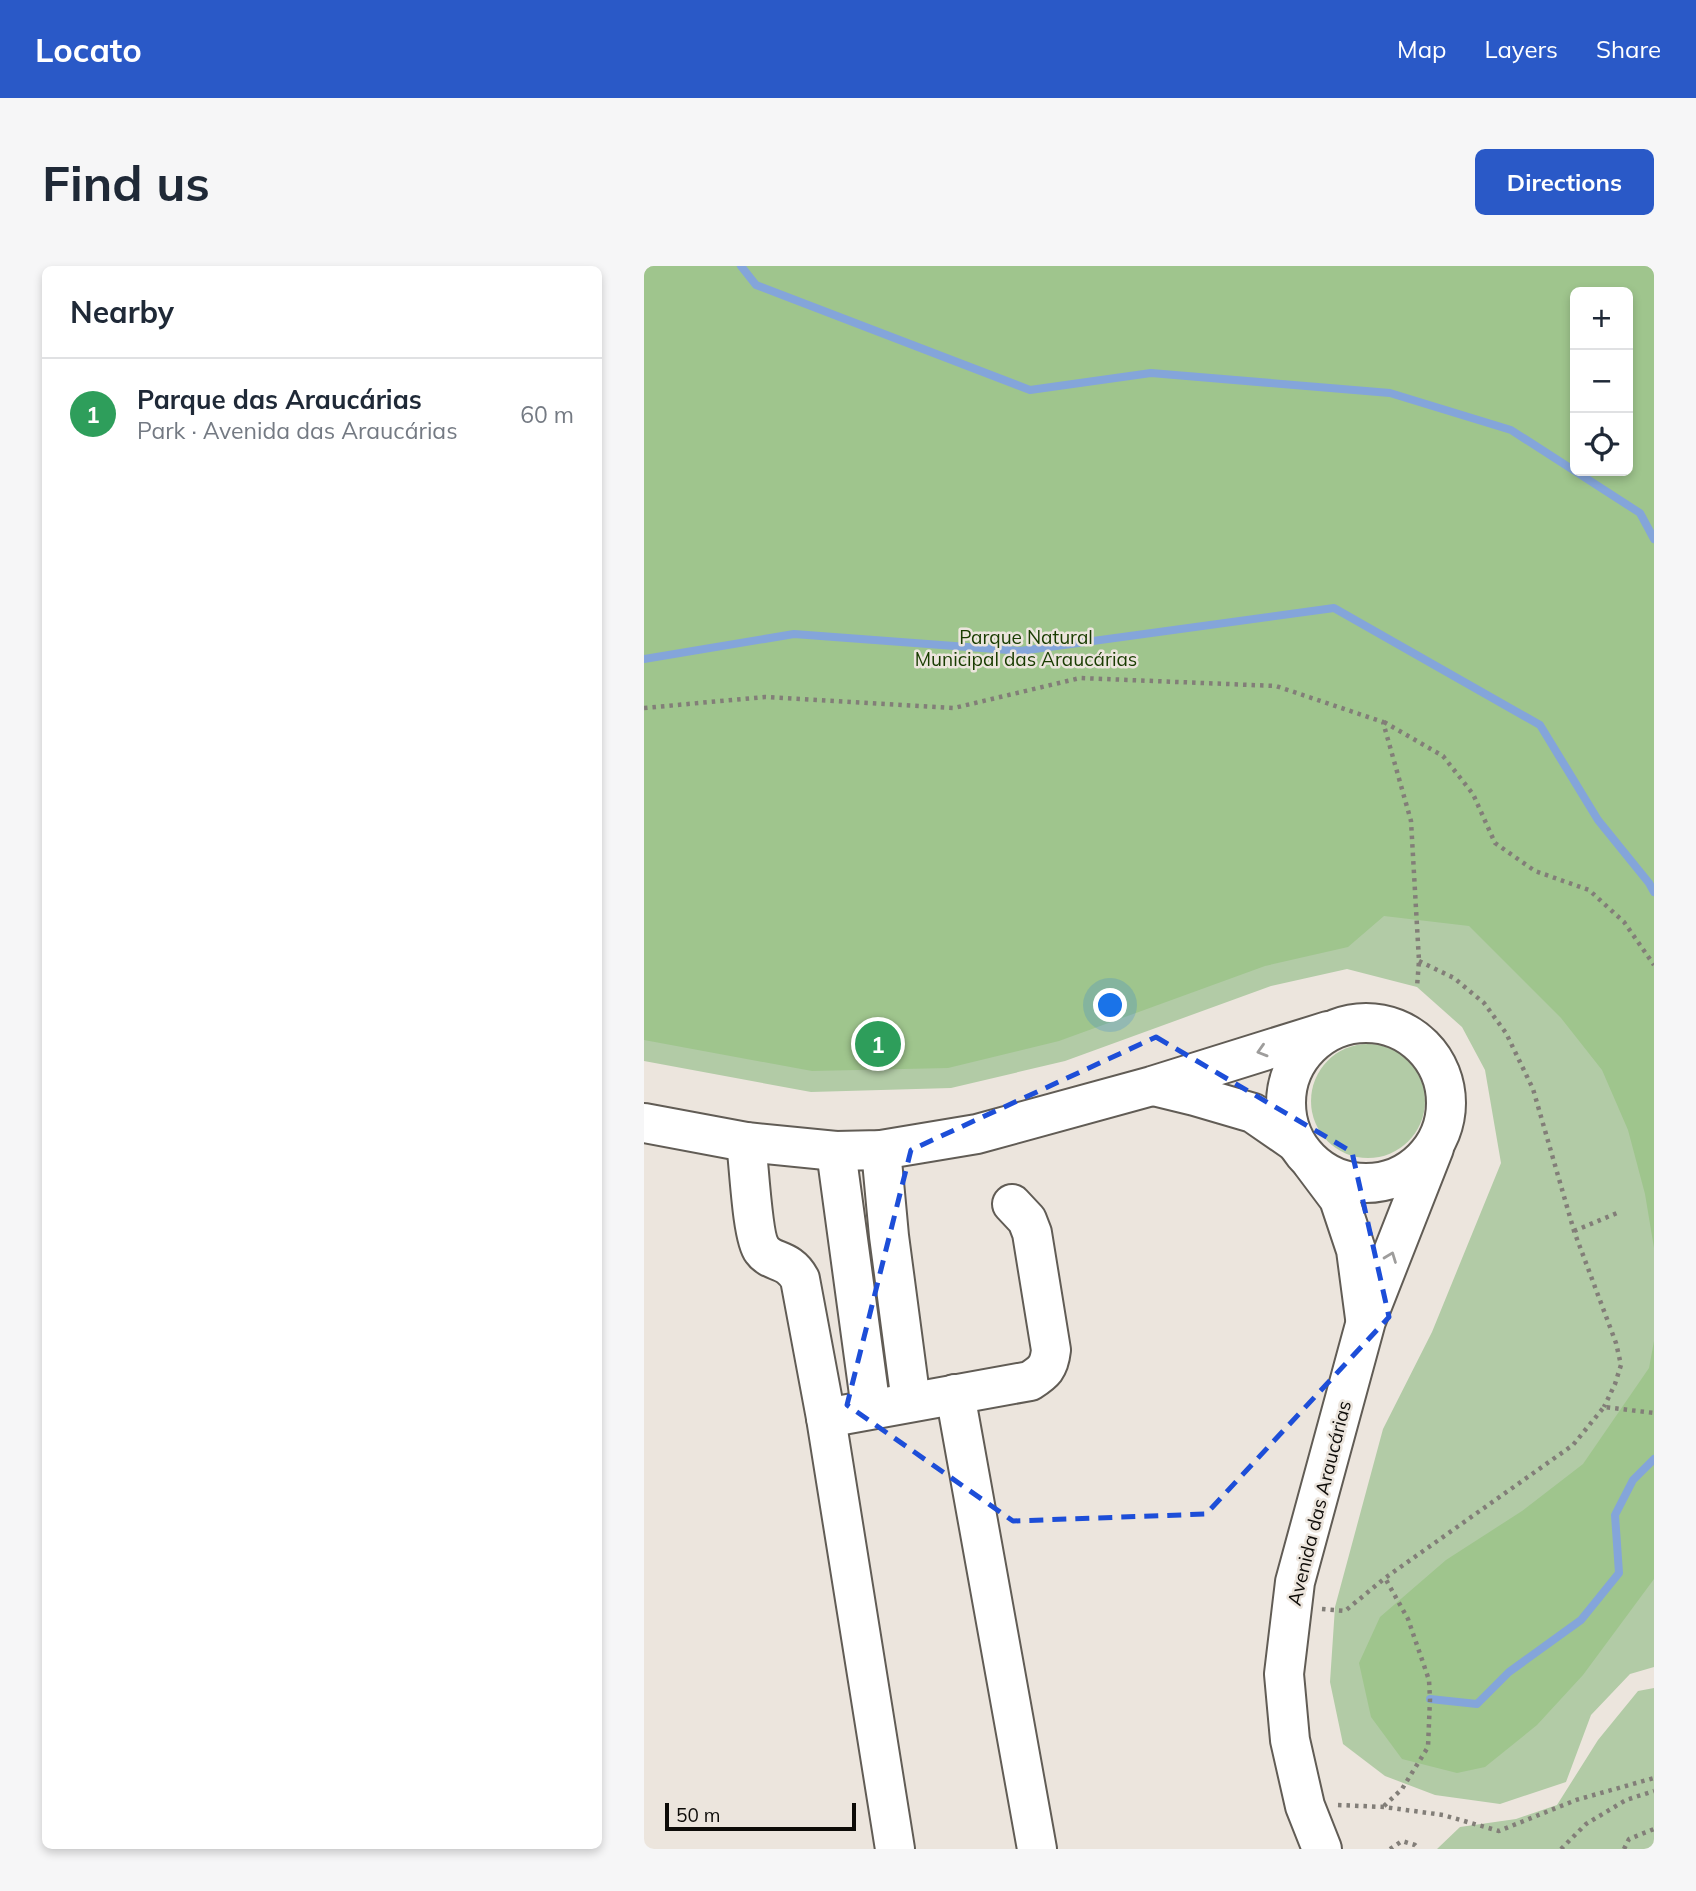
<!DOCTYPE html>
<meta charset="utf-8">
<style>
:root{--surface:#fff;--page:#f6f6f7;--text:#1f2937;--muted:#747a83;--line:#e0e1e3;--accent:#2a59c7}
body{margin:0;font-family:Mulish,sans-serif;background:var(--page);color:var(--text)}
.controls{position:absolute;right:21px;top:21px;display:grid;overflow:hidden;border-radius:10px;box-shadow:0 4px 10px #0003}
.controls button{width:63px;height:63px;display:grid;place-items:center;padding:0;border:0;border-bottom:2px solid var(--line);background:var(--surface);color:var(--text);font:35px sans-serif}
.scale{position:absolute;left:21px;bottom:18px;width:191px;box-sizing:border-box;padding-left:7px;border:4px solid #0d0b08;border-top:0;font-size:19px;line-height:24px;white-space:nowrap;color:#0d0b08;-webkit-text-stroke:5px #ece5dd;paint-order:stroke}
.you{position:absolute;left:467px;top:740px;width:24px;height:24px;margin:-18px;border:5px solid #fff;border-radius:50%;background:#1a73e8;box-shadow:0 0 0 10px #1a73e833}
.badge{display:grid;place-items:center;width:46px;height:46px;border-radius:50%;background:var(--accent);color:#fff;font-size:23px;font-weight:700}
.pin{position:absolute;translate:-50% -50%;border:4px solid #fff;box-shadow:0 2px 7px #0006}
.list{margin:0;padding:0;list-style:none}
h2{display:flex;justify-content:space-between;align-items:center;height:91px;margin:0;padding:0 28px;font-size:30px}
h2 small{font-size:23px;font-weight:400;color:var(--muted)}
.list li{display:grid;grid-template-columns:46px 1fr auto;gap:21px;align-items:center;box-sizing:border-box;height:112px;padding:0 28px;border-top:2px solid var(--line)}
.list b{display:block;font-size:26px;white-space:nowrap}
.list p{margin:0;font-size:23px;white-space:nowrap;color:var(--muted)}
.list em{font-size:23px;font-style:normal;color:var(--muted)}
.icon{flex:none;width:38px;height:38px;fill:none;stroke:currentColor;stroke-width:2;stroke-linecap:round;stroke-linejoin:round}
.map{position:relative;flex:none;width:1010px;height:1583px;overflow:hidden;border-radius:10px}
header{display:flex;align-items:center;gap:42px;box-sizing:border-box;height:98px;padding:0 35px;background:var(--accent);color:#fff}
header strong{font-size:33px}
nav{display:flex;gap:38px;margin-inline-start:auto;font-size:24px}
.intro{display:flex;align-items:center;justify-content:space-between;box-sizing:border-box;height:168px;padding:0 42px}
h1{margin:0;font-size:49px}
.button{padding:18px 32px;border-radius:10px;background:var(--accent);color:#fff;font-size:24px;font-weight:700}
main{display:flex;gap:42px;padding:0 42px}
aside{flex:1;background:var(--surface);border-radius:10px;box-shadow:0 4px 10px #0003}
.map>svg:first-child{display:block}
.green{fill:#b2cba6;fill-rule:evenodd}
.forest{fill:#9fc58d;fill-rule:evenodd}
.lines{fill:none;stroke-linecap:round;stroke-linejoin:round}
.stream{stroke:#84a5da;stroke-width:8}
.minor-casing{stroke:#615c55;stroke-width:42}
.path{stroke:#827e78;stroke-width:4.5;stroke-dasharray:3.5 5;stroke-linecap:butt}
.minor{stroke:#fff;stroke-width:38}
.oneway{stroke:#9e9d9c}
.marked{fill:none;stroke:#1d4ed8;stroke-width:5;stroke-dasharray:14 9;stroke-linejoin:round}
.labels{text-anchor:middle;dominant-baseline:central;stroke-width:5;stroke-linejoin:round;paint-order:stroke}
.park-label{font-size:19px;fill:#193c01;stroke:#ece5dd}
.street-label{font-size:19px;fill:#0d0b08;stroke:#ece5dd}
</style>
<header>
<strong>Locato</strong>
<nav><a>Map</a><a>Layers</a><a>Share</a></nav>
</header>
<div class="intro"><h1>Find us</h1><a class="button">Directions</a></div>
<main>
<aside>
<h2>Nearby<small></small></h2>
<ul class="list">
<li><span class="badge" style="background:#2e9e5b">1</span><div><b>Parque das Araucárias</b><p>Park · Avenida das Araucárias</p></div><em>60 m</em></li>
</ul>
</aside>
<div class="map">
<svg width="1010" height="1583" viewBox="0 0 1010 1583">
<rect width="100%" height="100%" fill="#ece5dd"/>
<g class="green">
<path d="M0,0H1010V1401L986,1408L947,1449L922,1516L856,1538L791,1529L741,1510L699,1478L686,1416L691,1341L739,1163L788,1066L857,897L841,804L818,761L773,721L703,703L627,720L421,795L307,822L167,826L0,795ZM931,26H984V205H931Z"/>
<circle cx="724" cy="835" r="57"/>
<path d="M1010,1422V1583H793L816,1561L872,1553L913,1539L954,1474L994,1425Z"/>
</g>
<g class="forest">
<path d="M0,0H1010V982L1001,928L984,864L958,804L917,752L825,660L740,650L704,681L621,700L415,775L304,802L168,805L0,774ZM984,26V205H931V26Z"/>
<path d="M1010,1075V1313L939,1409L893,1459L841,1501L813,1507L758,1493L727,1451L715,1397L736,1351L802,1294L878,1245L939,1198L1005,1102Z"/>
</g>
<g class="lines">
<g class="stream">
<path d="M97,0L112,19L386,124L507,107L746,127L867,164L996,247L1010,273"/>
<path d="M0,393L150,368L376,385L690,342L896,459L954,554L1005,617L1010,626"/>
<path d="M786,1433L833,1438L865,1406L937,1354L975,1307L971,1249L989,1214L1010,1193"/>
</g>
<defs>
<g id="minor">
<circle cx="722" cy="837" r="80"/>
<path d="M510,820L551,830L609,847L651,876"/>
<path d="M0,857L102,876L192,885L237,884L333,868L508,820L684,765"/>
<path d="M102,876C105,897 108,971 118,984C128,998 144,991 156,1013L182,1152L251,1583"/>
<path d="M237,884L245,970L267,1136"/>
<path d="M192,885L227,1143"/>
<path d="M668,897L695,933L712,984L721,1052"/>
<path d="M311,1128L393,1583"/>
<path d="M182,1152L386,1115C400,1106 405,1102 407,1084L388,967L383,954L368,938"/>
<path d="M678,1583L661,1540L646,1474L640,1408L651,1316L722,1055L790,882"/>
</g>
</defs>
<use href="#minor" class="minor-casing"/>
<g class="path">
<path d="M0,442L121,431L310,442L436,412L632,420L739,456L767,555L775,695L773,721"/>
<path d="M740,456L799,490L829,528L851,577L891,605L945,624L980,656L1010,699"/>
<path d="M775,695L810,712L840,737L862,767L889,823L930,965L972,1077L977,1099L971,1118L960,1141"/>
<path d="M930,965L973,947"/>
<path d="M678,1343L701,1345L741,1312L929,1179L960,1141L1010,1147"/>
<path d="M694,1539L740,1541L799,1549L855,1565L932,1534L1010,1512"/>
<path d="M740,1540L758,1523L784,1481L786,1433L785,1414L764,1353L741,1312"/>
<path d="M746,1583L758,1575L771,1579L775,1583"/>
<path d="M917,1583L942,1558L982,1534L1010,1525"/>
<path d="M980,1583L985,1573L1010,1563"/>
</g>
<use href="#minor" class="minor"/>
</g>
<defs><path id="oneway-chevron" d="M-2-3.5L2.5 0L-2 3.5" fill="none" stroke-width="1.6" stroke-linecap="round" stroke-linejoin="round" transform="scale(1.75)"/></defs>
<g class="oneway">
<use href="#oneway-chevron" transform="translate(618 785) rotate(163)"/>
<use href="#oneway-chevron" transform="translate(747 991) rotate(-69)"/>
</g>
<path class="marked" d="M512,771L708,886L745,1051L562,1248L369,1255L203,1139L267,884Z"/>
<g class="labels">
<g class="park-label">
<text x="382" y="371">Parque Natural<tspan x="382" dy="22">Municipal das Araucárias</tspan></text>
</g>
<g class="street-label">
<text transform="translate(675 1237) rotate(-76)">Avenida das Araucárias</text>
</g>
</g>
</svg>
<div class="controls">
<button>+</button>
<button>−</button>
<button><svg class="icon" aria-label="locate" viewBox="0 0 24 24"><circle cx="12" cy="12" r="6"/><path d="M12 2v4M12 18v4M2 12h4M18 12h4"/></svg></button>
</div>
<div class="scale">50 m</div>
<div class="you"></div>
<div class="pin badge" style="left:234px;top:778px;background:#2e9e5b">1</div>
</div>
</main>
